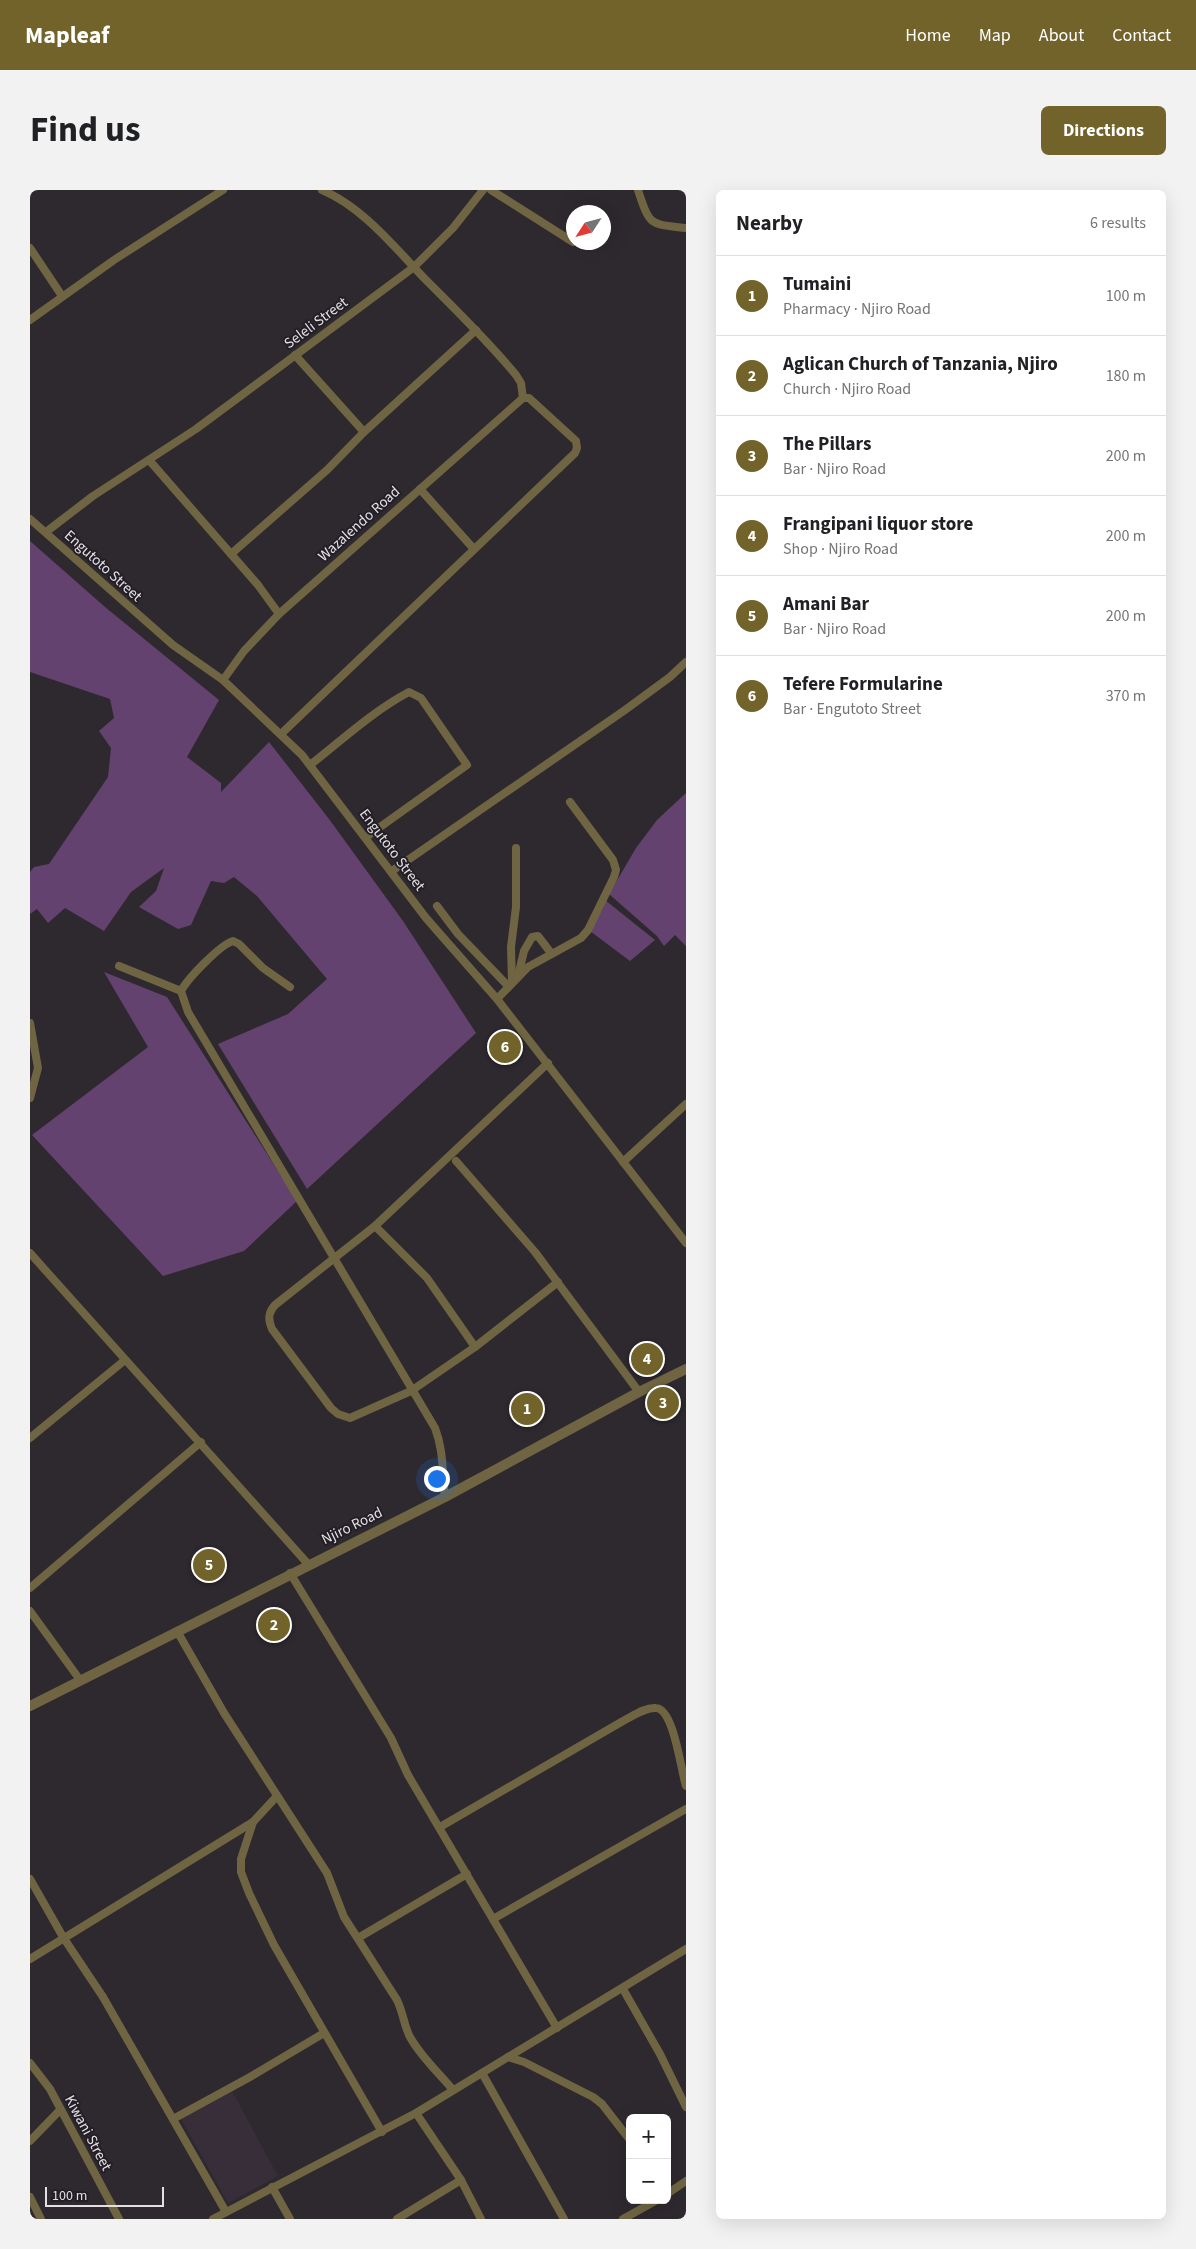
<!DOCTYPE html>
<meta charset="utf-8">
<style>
:root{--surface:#fff;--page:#f2f2f2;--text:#202124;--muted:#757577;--line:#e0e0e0;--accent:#72632b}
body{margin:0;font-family:"Source Sans 3",sans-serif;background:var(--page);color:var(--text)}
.controls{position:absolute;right:15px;bottom:15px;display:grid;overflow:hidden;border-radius:8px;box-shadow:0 5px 20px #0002}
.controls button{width:45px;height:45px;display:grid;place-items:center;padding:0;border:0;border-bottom:1px solid var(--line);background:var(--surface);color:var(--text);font:25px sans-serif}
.compass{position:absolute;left:536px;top:15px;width:45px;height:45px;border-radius:50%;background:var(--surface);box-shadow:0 5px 20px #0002;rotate:234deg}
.scale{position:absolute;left:15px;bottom:12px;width:119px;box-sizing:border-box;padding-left:5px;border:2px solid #e3e0e4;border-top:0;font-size:14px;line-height:18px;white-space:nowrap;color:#e3e0e4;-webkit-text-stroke:4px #241f26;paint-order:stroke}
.you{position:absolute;left:406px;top:1288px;width:18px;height:18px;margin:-12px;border:4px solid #fff;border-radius:50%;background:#1a73e8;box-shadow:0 0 0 8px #1a73e833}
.badge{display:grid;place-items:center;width:32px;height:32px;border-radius:50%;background:var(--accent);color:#fff;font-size:16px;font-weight:700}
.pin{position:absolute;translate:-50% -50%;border:2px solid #fff;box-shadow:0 1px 5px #0006}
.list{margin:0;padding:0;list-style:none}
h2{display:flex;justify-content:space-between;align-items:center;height:65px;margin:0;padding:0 20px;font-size:21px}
h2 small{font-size:16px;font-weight:400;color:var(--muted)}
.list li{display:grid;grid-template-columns:32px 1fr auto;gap:15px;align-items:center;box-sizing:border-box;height:80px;padding:0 20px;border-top:1px solid var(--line)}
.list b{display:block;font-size:19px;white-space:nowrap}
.list p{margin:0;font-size:16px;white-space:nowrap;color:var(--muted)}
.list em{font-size:16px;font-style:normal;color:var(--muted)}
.map{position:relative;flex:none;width:656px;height:2029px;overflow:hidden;border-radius:8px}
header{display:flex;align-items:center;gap:30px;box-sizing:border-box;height:70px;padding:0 25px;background:var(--accent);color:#fff}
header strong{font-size:24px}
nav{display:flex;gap:28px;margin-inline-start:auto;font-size:18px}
.intro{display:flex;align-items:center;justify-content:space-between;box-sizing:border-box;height:120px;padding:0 30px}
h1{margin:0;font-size:35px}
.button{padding:12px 22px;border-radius:8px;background:var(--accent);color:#fff;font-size:18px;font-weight:700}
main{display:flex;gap:30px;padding:0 30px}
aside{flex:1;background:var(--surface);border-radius:8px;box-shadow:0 5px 20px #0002}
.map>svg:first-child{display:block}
.built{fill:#372e3a}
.green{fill:#64426f}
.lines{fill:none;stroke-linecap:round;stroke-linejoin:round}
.minor{stroke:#706542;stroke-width:8}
.tertiary{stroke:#706542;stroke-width:10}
.labels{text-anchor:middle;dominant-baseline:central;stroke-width:4;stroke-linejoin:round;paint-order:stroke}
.street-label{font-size:15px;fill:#e3e0e4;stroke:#241f26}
</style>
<header>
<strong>Mapleaf</strong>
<nav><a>Home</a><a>Map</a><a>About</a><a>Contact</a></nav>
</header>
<div class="intro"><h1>Find us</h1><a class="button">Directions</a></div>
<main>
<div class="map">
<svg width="656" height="2029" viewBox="0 0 656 2029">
<rect width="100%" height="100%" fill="#2e292f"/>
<path class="built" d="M202,1901L248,1986L198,2013L151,1929Z"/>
<g class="green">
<path d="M0,351L75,417L189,510L157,567L191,593V602L239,552L299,629L373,731L446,843L277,999L188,854L258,824L297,789L227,706L204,687L194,693L181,691L161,735L148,739L109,717L126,701L134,678L101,702L74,741L35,718L18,733L7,719L0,724V682L4,677L19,674L78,587L81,558L69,541L84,528L80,509L0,482Z"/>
<path d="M656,603V756L645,745L634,756L627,746L579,704L606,658L627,630Z"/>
<path d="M575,710L625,750L600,771L560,741L573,719Z"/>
<path d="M74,782L137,807L267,1011L214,1061L133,1086L2,945L118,857Z"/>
</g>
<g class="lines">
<g class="minor">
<path d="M292,0C333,17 366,59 396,90C427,121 459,152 486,185L491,193L493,208"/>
<path d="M461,0L543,52"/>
<path d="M608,0C620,37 620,34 656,38"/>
<path d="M0,58L32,106"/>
<path d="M0,130L84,70L193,0"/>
<path d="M265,165L334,242"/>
<path d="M119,270L228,395L249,424"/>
<path d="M390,299L443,358"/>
<path d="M0,329L143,455L193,490L272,565L396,728L467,809L656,1053"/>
<path d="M16,342L63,306L166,239L384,77L423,38L453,0"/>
<path d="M201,364L297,280L334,242L446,140"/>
<path d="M193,490L214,461L249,424L493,208"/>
<path d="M251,544L545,263L547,258L546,251L499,208H493"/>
<path d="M280,575C312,550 343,521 379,502L391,508L437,575L336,647"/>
<path d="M362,681L595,520L640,487L656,472"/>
<path d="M407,716L428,744L478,796"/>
<path d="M89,776L151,801"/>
<path d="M488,786L494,761L502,747L508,746L521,763"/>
<path d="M482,792L481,757L486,717V658"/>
<path d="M260,797L233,778L209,754L203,751C190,755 158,788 151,801L158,822L405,1238C414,1261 412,1283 415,1307"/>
<path d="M467,809L498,777L551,748L558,740L584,687L586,680L583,670L540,612"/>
<path d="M0,833L8,878L0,908"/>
<path d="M518,873L345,1036L245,1115C238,1123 238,1129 242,1139L301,1218L308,1224L320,1228L381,1201L445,1157L528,1092"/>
<path d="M426,971L505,1062L609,1202"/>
<path d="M593,972L656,914"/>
<path d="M345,1036L397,1088L445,1157"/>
<path d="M0,1063L278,1374"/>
<path d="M0,1248L95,1170"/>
<path d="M260,1383L361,1548L378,1585L527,1838"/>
<path d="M0,1398L171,1252"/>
<path d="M0,1421L50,1490"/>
<path d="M147,1441L194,1523L297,1683L314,1727L367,1810C373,1822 374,1836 380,1847C391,1867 409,1883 423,1900"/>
<path d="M223,1632L211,1669V1682L219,1703L244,1755L352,1942"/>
<path d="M410,1637L593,1531C603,1526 615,1517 626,1518C644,1519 651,1581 656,1596"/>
<path d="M0,1689L33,1747L73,1807L196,2022"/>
<path d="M463,1729L656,1619"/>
<path d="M328,1748L437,1684"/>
<path d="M0,1769L223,1632L247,1606"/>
<path d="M593,1799L630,1864L656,1917"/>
<path d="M478,1867L494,1872L563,1907L572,1914L600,1950"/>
<path d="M0,1873L20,1899L89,2029"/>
<path d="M452,1883L534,2029"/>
<path d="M386,1923L431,1990L451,2029"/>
<path d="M143,1929L220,1887L294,1843"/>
<path d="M0,1951L30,1920"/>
<path d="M242,1997L260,2029"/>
<path d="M637,2004L656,1991"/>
<path d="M0,2007L11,2029"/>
<path d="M183,2029L386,1923L656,1759"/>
<path d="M367,2029L431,1990"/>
<path d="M593,2029L627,2010"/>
</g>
<path class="tertiary" d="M0,1516L415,1307L609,1202L656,1179"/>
</g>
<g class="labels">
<g class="street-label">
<text transform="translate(286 133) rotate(-37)">Seleli Street</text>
<text transform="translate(329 334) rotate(-42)">Wazalendo Road</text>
<text transform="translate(73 376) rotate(42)">Engutoto Street</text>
<text transform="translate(362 660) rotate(53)">Engutoto Street</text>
<text transform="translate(322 1336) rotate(-26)">Njiro Road</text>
<text transform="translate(58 1943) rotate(62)">Kiwani Street</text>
</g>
</g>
</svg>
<div class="controls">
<button>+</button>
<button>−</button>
</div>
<svg class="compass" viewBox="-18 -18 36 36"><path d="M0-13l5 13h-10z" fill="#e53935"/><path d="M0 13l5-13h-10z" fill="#757577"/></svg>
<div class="scale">100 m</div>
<div class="you"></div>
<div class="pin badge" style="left:497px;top:1219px">1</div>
<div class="pin badge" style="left:244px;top:1435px">2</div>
<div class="pin badge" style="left:633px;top:1213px">3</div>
<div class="pin badge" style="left:617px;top:1169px">4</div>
<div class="pin badge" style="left:179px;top:1375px">5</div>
<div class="pin badge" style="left:475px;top:857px">6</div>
</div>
<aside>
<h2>Nearby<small>6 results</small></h2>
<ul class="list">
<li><span class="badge">1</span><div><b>Tumaini</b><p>Pharmacy · Njiro Road</p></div><em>100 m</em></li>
<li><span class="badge">2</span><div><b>Aglican Church of Tanzania, Njiro</b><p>Church · Njiro Road</p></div><em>180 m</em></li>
<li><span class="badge">3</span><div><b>The Pillars</b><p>Bar · Njiro Road</p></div><em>200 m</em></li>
<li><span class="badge">4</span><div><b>Frangipani liquor store</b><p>Shop · Njiro Road</p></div><em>200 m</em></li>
<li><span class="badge">5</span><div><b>Amani Bar</b><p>Bar · Njiro Road</p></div><em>200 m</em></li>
<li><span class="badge">6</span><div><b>Tefere Formularine</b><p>Bar · Engutoto Street</p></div><em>370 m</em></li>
</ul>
</aside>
</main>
